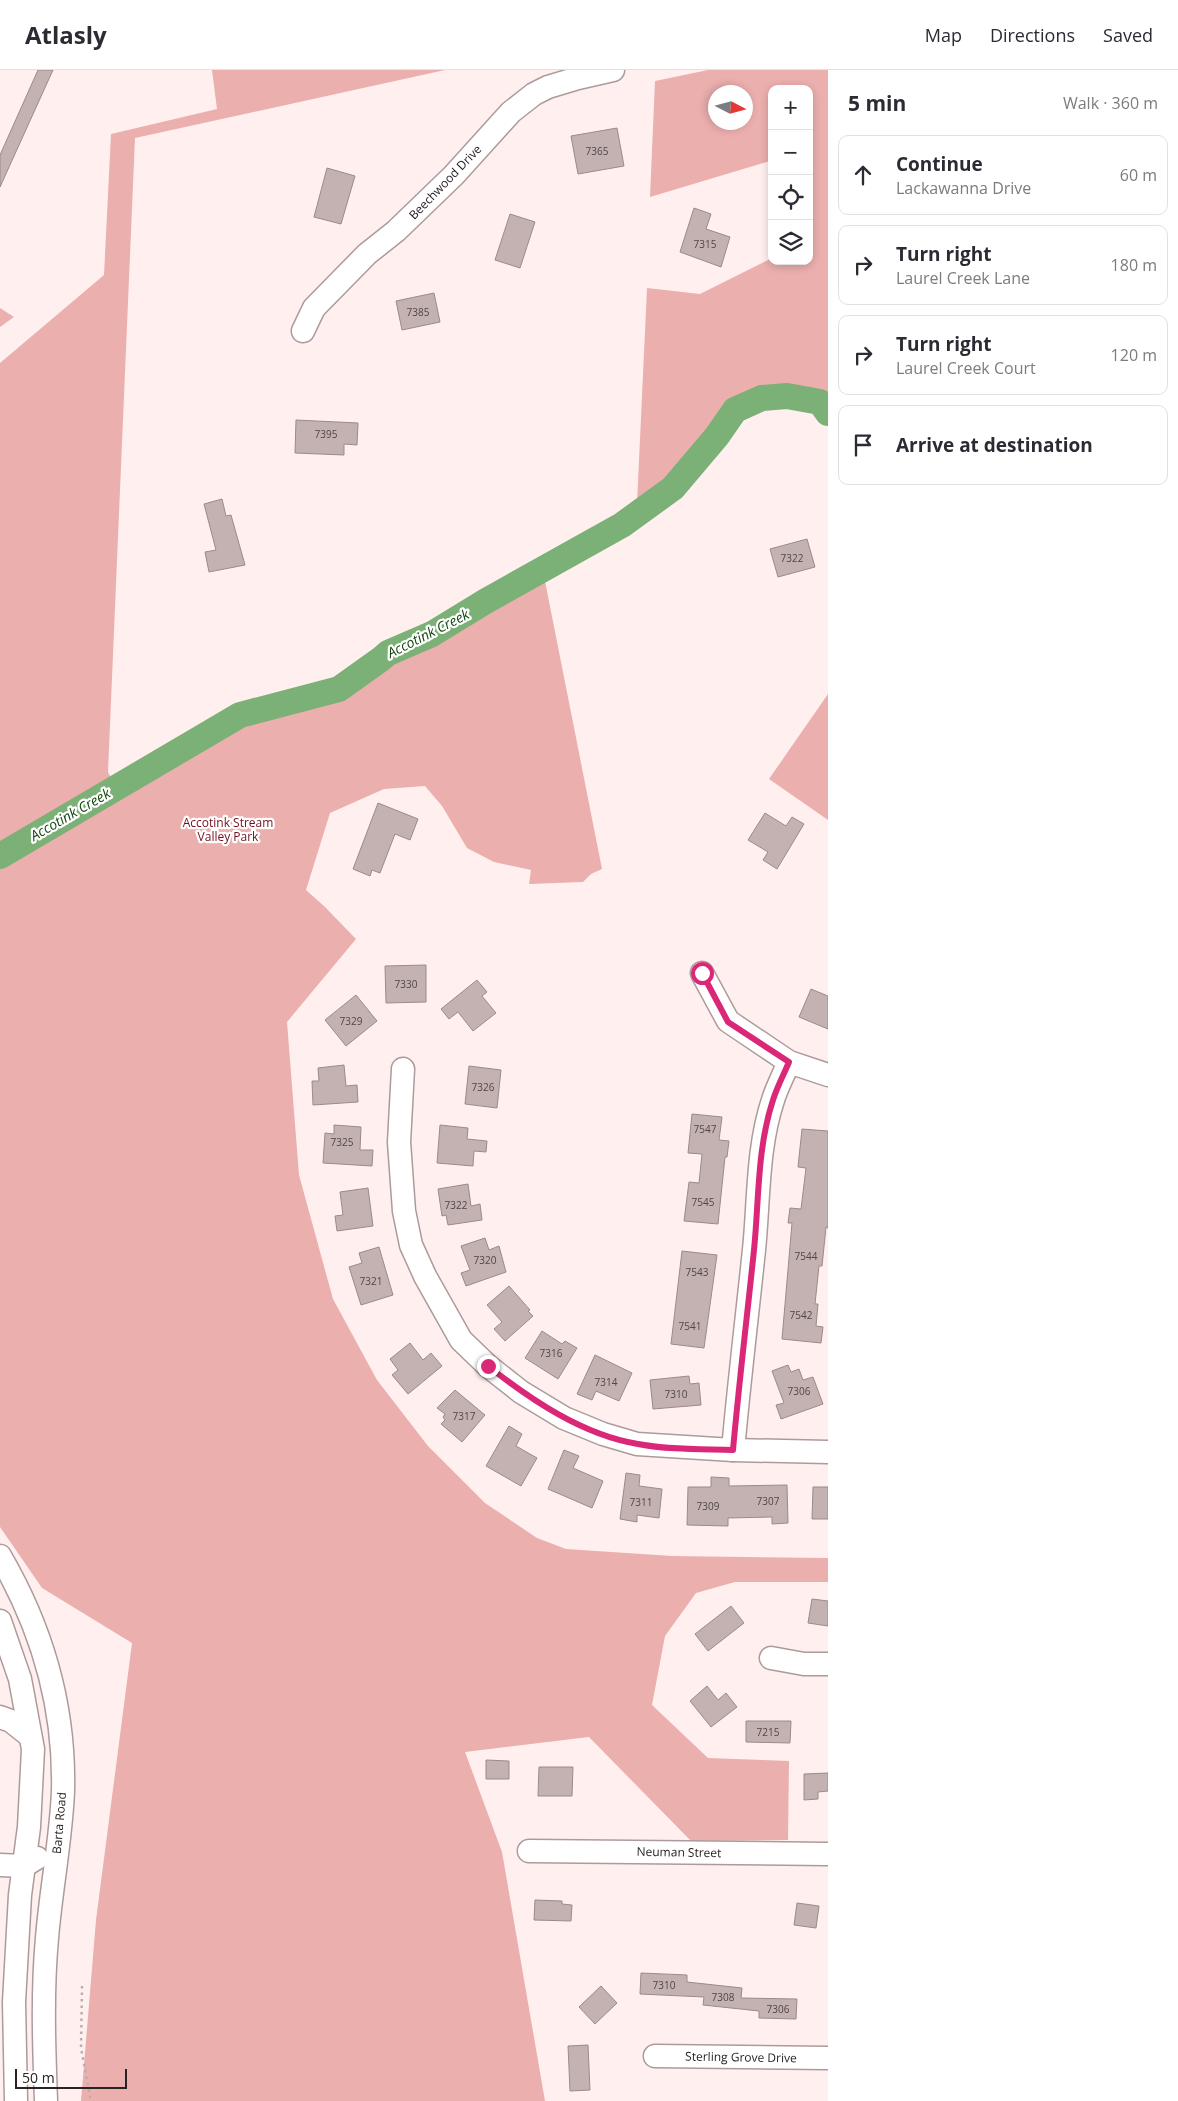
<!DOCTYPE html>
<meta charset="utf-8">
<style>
:root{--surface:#fff;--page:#f7f7f7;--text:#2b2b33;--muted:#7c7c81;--line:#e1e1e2}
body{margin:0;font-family:"Open Sans",sans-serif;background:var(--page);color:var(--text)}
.controls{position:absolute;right:15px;top:15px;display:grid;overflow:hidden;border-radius:10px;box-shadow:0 2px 8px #0003}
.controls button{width:45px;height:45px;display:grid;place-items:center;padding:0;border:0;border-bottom:1px solid var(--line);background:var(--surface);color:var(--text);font:25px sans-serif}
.compass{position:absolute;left:708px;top:15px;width:45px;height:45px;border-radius:50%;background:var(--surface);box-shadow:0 2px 8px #0003;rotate:96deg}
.scale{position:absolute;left:15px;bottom:12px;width:112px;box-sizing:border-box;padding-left:5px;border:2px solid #282222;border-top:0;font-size:14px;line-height:18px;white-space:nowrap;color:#282222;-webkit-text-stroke:4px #fff;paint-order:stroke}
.stop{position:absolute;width:15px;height:15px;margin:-11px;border:4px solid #db2777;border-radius:50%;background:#fff}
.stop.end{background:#db2777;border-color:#fff;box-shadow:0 1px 5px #0008}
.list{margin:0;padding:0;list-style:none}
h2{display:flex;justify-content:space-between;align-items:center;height:65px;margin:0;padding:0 20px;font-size:21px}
h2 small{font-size:16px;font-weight:400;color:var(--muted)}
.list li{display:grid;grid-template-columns:32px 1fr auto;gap:15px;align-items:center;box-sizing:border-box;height:80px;margin:0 10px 10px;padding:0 10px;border:1px solid var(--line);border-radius:10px}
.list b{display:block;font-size:19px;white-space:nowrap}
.list p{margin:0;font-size:16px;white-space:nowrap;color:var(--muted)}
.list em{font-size:16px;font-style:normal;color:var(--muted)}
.icon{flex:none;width:28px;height:28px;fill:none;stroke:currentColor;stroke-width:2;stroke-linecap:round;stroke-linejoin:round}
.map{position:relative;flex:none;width:828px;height:2031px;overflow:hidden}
header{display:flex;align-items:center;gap:30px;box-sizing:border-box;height:70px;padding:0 25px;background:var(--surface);border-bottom:1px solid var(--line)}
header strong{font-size:24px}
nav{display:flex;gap:28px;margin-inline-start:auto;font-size:18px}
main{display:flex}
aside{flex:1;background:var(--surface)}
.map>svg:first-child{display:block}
.green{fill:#ebafae;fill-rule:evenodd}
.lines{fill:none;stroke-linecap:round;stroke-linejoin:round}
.river{stroke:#7bb076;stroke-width:26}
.building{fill:#c4b2b2;stroke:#9b8a89}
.minor-casing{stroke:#ac9b9a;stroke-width:25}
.path{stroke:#baaead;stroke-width:2.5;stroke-dasharray:2.5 4;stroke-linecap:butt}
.minor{stroke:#fff;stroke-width:22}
.route{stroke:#db2777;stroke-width:6}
.labels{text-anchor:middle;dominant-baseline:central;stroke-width:4.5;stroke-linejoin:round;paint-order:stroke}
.number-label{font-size:10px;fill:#4f4646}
.street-label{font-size:12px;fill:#282222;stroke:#fff}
.park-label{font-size:12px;fill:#720f1e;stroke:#fff}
.water-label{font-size:14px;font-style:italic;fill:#10470c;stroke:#fff}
</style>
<header>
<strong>Atlasly</strong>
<nav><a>Map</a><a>Directions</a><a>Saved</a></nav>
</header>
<main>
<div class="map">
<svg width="828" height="2031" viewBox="0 0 828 2031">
<rect width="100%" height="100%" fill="#fff0ef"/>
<g class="green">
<path d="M212,0H445L135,68L108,702L116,718L240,645L339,619L377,606L403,586L428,576L544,506L602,799L591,804L583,812L529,814L531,800L494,792L467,778L442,736L425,716L384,719L330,743L306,820L325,837L356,869L287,952L299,1105L333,1229L377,1310L428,1376L485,1433L537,1468L566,1479L672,1486L828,1488V1512H735L696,1523L665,1566L652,1635L708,1688L789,1691L788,1770L691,1771L589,1667L465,1682L502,1782L545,2031H81L96,1850L132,1573L42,1518L0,1457V293L104,205L111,64L217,39Z"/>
<path d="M708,0H828V355L808,332L751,334L669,437L636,455L647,218L700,224L772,188V191H809V19H772V102L770,91L650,127L655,11ZM746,22V52H716V22Z"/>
<path d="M0,238L14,247L0,257Z"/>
<path d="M828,624V750L769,709Z"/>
</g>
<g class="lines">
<path class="river" d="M0,786L240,645L339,619L381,589L388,583L432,564L486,531L622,455L673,418L717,366L735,340L762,328L787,326L820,332L828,343"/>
</g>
<g class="building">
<path d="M38,0H53L0,117V85Z"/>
<path d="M617,58L624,96L578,104L571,66Z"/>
<path d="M327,98L355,106L341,154L314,147Z"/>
<path d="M694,138L711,144L706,159L730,167L721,197L680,182Z"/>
<path d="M510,144L535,152L520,198L495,190Z"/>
<path d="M434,223L440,252L402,260L396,231Z"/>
<path d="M296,350L358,353L357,375L344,374V385L295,383Z"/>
<path d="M222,429L226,446L231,445L245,495L209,502L205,482L216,480L204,434Z"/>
<path d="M807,469L815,497L778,507L770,479Z"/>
<path d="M378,733L418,749L410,770L395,764L380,803L372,800L370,806L353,799Z"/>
<path d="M765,743L786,756L792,747L804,754L777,799L763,790L768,782L748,770Z"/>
<path d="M426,895V932L386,933L385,896Z"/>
<path d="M477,910L487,922L482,926L496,943L473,961L458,942L449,949L441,939Z"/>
<path d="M811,919L828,926V959L799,947Z"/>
<path d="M356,925L377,951L346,976L325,950Z"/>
<path d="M344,995L346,1016L357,1015L358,1032L313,1035L312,1011H319L318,998Z"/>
<path d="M469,996L501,1000L497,1038L465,1034Z"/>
<path d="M692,1044L722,1047L719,1070L729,1071L727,1087H725L718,1154L684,1151L689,1112L699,1113L702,1084L688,1083Z"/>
<path d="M334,1055L361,1057L360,1080H373L372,1096L323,1093L325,1063L334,1064Z"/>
<path d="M440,1055L468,1058L467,1069L487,1071L486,1082L474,1081L473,1096L437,1093Z"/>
<path d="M802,1059L828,1061V1158L826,1157L822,1196H819L815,1234H818L816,1256L823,1257L821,1273L782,1269L792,1153H788L790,1138L801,1139L806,1098L798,1097Z"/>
<path d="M468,1114L471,1136L480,1134L482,1150L448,1155L446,1145L442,1146L438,1119Z"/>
<path d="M368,1118L373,1156L337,1161L335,1146L343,1145L340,1122Z"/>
<path d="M485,1168L489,1180L499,1176L506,1202L466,1216L461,1203L470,1200L461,1176Z"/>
<path d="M379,1177L393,1225L361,1235L349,1197L362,1193L359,1183Z"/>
<path d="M682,1181L717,1185L704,1278L671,1274Z"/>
<path d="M509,1216L530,1240L528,1241L533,1246L505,1271L494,1259L502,1252L487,1235Z"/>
<path d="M542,1261L562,1274L565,1271L577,1278L558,1309L525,1288Z"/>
<path d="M410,1273L423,1290L431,1283L442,1296L408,1324L392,1305L398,1300L390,1289Z"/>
<path d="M595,1285L632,1303L619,1331L596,1321L592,1330L577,1324Z"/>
<path d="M788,1295L791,1302L799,1299L803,1310L813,1307L823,1334L781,1349L776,1335L784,1333L772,1301Z"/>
<path d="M689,1306L690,1314L699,1313L701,1335L653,1339L650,1310Z"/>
<path d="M455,1320L485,1345L462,1372L441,1354L445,1350L443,1347L445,1344L437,1338Z"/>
<path d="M509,1356L522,1364L516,1376L537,1388L521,1416L486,1396Z"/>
<path d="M564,1380L579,1386L573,1398L603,1411L592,1438L548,1419Z"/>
<path d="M626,1403L640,1405L639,1416L662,1419L659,1448L637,1445V1452L620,1449Z"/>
<path d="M711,1407L729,1408V1416L787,1415L788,1453L772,1454V1447L728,1448V1456L687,1455L688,1417H711Z"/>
<path d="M813,1417H828V1449H812Z"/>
<path d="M812,1529L828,1531V1556L808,1553Z"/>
<path d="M731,1536L744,1553L708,1581L695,1564Z"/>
<path d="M707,1616L718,1630L726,1623L737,1637L711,1657L690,1631Z"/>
<path d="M746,1651H791L790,1673L746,1672Z"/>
<path d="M486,1690L509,1691V1709H486Z"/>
<path d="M539,1697H573L572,1726H538Z"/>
<path d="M828,1703V1721L818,1722V1729L804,1730V1704Z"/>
<path d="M535,1830L562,1831V1834L572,1835L571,1851L534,1850Z"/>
<path d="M797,1833L819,1836L816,1858L794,1855Z"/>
<path d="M641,1903L687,1905V1912L742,1918L741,1928L797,1929L796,1949L759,1948V1941L703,1935L704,1927L640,1924Z"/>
<path d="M601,1916L617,1933L595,1954L579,1937Z"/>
<path d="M588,1975L590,2020L570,2021L568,1976Z"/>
</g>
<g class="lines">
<defs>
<g id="minor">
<path d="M303,261L314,238L367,184L396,161L454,105L511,42L534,24L548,17L578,8L613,0"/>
<path d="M702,903L728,951L789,992L828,1005"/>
<path d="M403,999L399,1072L404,1141L411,1175L425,1206L461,1270L488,1296L521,1322L564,1348L603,1364L637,1374L733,1380L828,1382"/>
<path d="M733,1380C739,1313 747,1247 754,1180C759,1131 757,1078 773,1030C777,1017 784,1004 789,992"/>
<path d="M0,1486C42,1558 65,1637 63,1721C61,1770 51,1819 47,1868C42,1922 44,1977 46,2031"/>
<path d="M0,1551L20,1609L33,1679L29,1757L20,1825L14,1932L16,2031"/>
<path d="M771,1588L804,1594H828"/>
<path d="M0,1647L11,1651L30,1666"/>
<path d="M529,1781L828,1784"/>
<path d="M0,1795L24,1796L37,1788"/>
<path d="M655,1986L828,1988"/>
</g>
</defs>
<use href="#minor" class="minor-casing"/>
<path class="path" d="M82,1916L81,1978L91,2031"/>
<use href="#minor" class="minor"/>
</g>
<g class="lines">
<path class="route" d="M488,1296C531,1330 583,1365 638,1374C669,1380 702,1379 733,1380C739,1313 747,1247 754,1180C759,1131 757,1078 773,1030C777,1017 784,1004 789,992L728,952L702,903"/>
</g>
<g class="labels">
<g class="number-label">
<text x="597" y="81">7365</text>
<text x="705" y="174">7315</text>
<text x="418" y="242">7385</text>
<text x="326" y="364">7395</text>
<text x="792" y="488">7322</text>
<text x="406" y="914">7330</text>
<text x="351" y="951">7329</text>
<text x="483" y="1017">7326</text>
<text x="705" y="1059">7547</text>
<text x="342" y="1072">7325</text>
<text x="703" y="1132">7545</text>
<text x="456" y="1135">7322</text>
<text x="806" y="1186">7544</text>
<text x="485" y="1190">7320</text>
<text x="697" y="1202">7543</text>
<text x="371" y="1211">7321</text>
<text x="801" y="1245">7542</text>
<text x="690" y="1256">7541</text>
<text x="551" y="1283">7316</text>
<text x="606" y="1312">7314</text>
<text x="799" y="1321">7306</text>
<text x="676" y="1324">7310</text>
<text x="464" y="1346">7317</text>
<text x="768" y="1431">7307</text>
<text x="641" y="1432">7311</text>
<text x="708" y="1436">7309</text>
<text x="768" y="1662">7215</text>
<text x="664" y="1915">7310</text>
<text x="723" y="1927">7308</text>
<text x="778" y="1939">7306</text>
</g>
<g class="street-label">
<text transform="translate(445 112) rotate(-46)">Beechwood Drive</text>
<text transform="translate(59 1753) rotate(-85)">Barta Road</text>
<text transform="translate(679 1782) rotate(1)">Neuman Street</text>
<text transform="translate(741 1987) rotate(1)">Sterling Grove Drive</text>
</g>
<g class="park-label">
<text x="228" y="752">Accotink Stream<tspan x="228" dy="14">Valley Park</tspan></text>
</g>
<g class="water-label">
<text transform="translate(428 563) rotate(-27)">Accotink Creek</text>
<text transform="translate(70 744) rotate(-30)">Accotink Creek</text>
</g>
</g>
</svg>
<div class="controls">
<button>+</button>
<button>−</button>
<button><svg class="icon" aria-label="locate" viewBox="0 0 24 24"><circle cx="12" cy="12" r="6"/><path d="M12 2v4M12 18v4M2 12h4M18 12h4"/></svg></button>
<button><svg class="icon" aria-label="layers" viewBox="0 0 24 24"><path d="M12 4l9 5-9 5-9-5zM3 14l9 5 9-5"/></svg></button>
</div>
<svg class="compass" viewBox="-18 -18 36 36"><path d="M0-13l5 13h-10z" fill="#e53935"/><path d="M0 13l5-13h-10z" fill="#7c7c81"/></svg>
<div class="scale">50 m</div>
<div class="stop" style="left:702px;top:903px"></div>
<div class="stop end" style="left:488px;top:1296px"></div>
</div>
<aside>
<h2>5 min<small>Walk · 360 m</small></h2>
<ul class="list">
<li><svg class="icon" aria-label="ahead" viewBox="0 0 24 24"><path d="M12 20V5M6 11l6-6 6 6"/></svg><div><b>Continue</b><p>Lackawanna Drive</p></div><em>60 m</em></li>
<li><svg class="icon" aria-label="right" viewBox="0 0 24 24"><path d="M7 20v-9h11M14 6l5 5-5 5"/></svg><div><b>Turn right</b><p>Laurel Creek Lane</p></div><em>180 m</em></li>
<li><svg class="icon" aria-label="right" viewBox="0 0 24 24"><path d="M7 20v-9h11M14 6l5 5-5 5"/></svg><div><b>Turn right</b><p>Laurel Creek Court</p></div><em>120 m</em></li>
<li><svg class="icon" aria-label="arrive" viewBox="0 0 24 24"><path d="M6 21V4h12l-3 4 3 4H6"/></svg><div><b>Arrive at destination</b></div></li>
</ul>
</aside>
</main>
